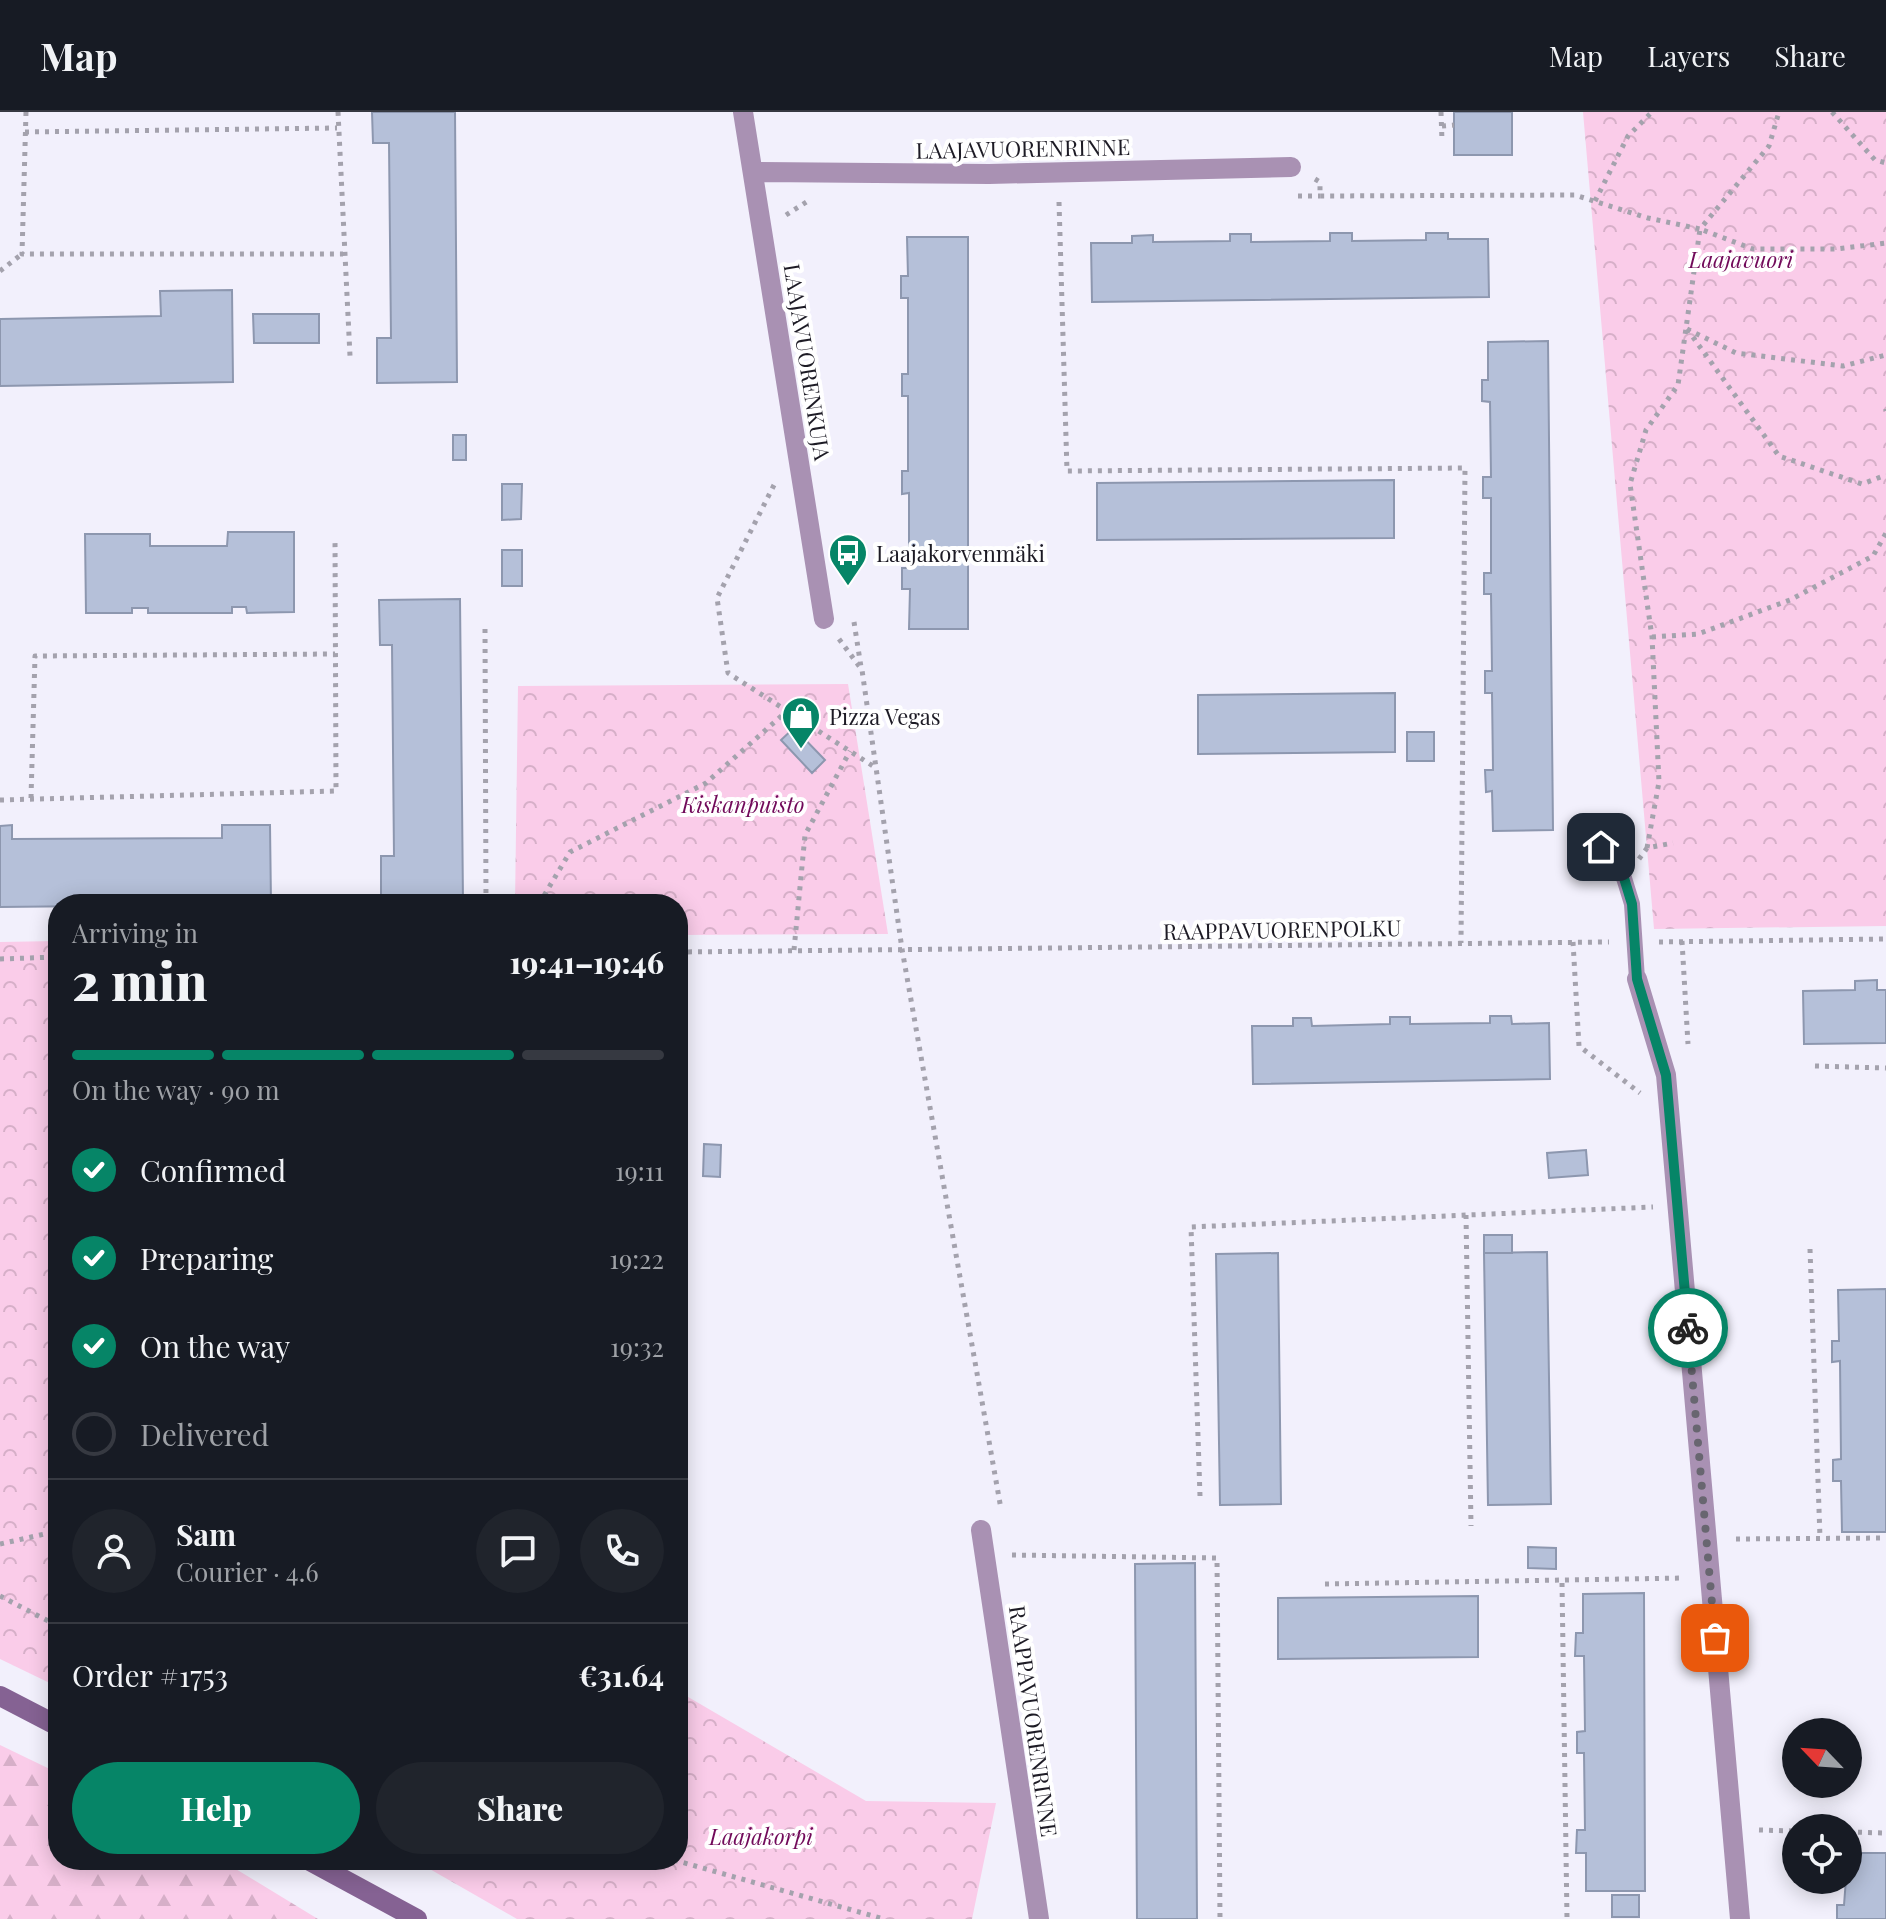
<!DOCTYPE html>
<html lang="en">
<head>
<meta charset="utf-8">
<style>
	body { margin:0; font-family:"Playfair Display",serif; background:#20242c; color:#f1f3f6; height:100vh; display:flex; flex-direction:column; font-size:30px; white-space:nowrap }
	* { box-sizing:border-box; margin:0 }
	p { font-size:26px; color:#9ea1a6 }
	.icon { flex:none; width:44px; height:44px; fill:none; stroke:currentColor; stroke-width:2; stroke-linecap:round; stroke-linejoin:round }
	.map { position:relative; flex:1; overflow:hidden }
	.details { position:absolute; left:48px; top:782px; width:640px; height:976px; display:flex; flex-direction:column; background:#171b24; border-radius:32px; box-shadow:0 4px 20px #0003 }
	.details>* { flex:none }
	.needle { width:52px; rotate:295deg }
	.buttons { position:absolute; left:1782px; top:1606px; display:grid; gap:16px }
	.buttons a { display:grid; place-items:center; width:80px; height:80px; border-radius:50%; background:#171b24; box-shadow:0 4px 20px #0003; font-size:40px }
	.pin { position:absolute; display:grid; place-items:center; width:68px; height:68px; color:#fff; margin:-34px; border-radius:16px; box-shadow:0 4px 12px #0006 }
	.courier { position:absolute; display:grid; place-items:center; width:80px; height:80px; margin:-40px; border:6px solid #068567; border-radius:50%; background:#fff; color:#222; box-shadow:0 2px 10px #0007 }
	.head em { font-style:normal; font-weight:800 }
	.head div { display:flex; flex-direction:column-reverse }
	.head { display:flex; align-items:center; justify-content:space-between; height:136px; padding:0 24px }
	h1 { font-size:52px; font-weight:800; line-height:60px }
	.bar { display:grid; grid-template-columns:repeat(4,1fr); gap:12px 8px; align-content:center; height:96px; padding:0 24px }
	.bar i { height:10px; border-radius:6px; background:#363941 }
	.bar .active { background:#068567 }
	.bar p { grid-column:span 4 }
	.line { display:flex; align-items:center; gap:20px; padding:0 24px; border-top:2px solid #363941 }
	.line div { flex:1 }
	.round { display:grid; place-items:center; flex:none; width:84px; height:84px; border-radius:42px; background:#20242c }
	ol { padding:0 24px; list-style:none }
	li { display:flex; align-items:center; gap:24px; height:88px }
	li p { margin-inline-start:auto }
	li .icon { padding:8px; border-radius:50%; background:#068567; color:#fff; stroke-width:4 }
	li:last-child { color:#9ea1a6 }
	li i { width:44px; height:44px; border:4px solid #363941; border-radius:50% }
	.button { display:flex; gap:16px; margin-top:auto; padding:16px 24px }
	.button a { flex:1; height:92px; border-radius:48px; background:#068567; color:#fff; font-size:32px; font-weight:800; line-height:92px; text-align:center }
	.button a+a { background:#20242c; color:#f1f3f6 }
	header { display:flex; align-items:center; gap:48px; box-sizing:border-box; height:112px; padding:0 40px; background:#171b24; border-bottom:2px solid #363941 }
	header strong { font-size:38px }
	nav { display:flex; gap:44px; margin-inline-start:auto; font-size:28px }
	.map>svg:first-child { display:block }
</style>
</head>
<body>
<header>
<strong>Map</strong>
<nav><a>Map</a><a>Layers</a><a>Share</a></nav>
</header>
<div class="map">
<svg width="1886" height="1807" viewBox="0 0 1886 1807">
	<defs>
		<pattern id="forest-firs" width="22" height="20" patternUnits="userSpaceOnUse" patternTransform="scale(2)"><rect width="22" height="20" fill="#facce9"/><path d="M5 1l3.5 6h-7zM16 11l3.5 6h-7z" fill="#d6afc8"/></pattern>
		<pattern id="park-crowns" width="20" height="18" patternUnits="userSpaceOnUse" patternTransform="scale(2)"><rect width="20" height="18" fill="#facce9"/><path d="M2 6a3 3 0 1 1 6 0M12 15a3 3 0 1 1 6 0" fill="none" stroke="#d6afc8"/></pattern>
	</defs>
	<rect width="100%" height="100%" fill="#f2f0fc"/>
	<!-- forest -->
	<path fill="url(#forest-firs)" d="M 0,1633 L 58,1661 L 58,1748 L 221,1748 L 318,1807 L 0,1807 Z"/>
	<!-- park -->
	<path fill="url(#park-crowns)" d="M 1583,0 L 1886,0 L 1886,814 L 1654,817 Z
		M 848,572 L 888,822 L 678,823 L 678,792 L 515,792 L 518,574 Z
		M 58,829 L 58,1575 L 0,1547 L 0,830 Z
		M 678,1576 L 683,1582 L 866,1689 L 996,1691 L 972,1807 L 517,1807 L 414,1748 L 678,1748 Z"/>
	<!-- building -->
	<path fill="#b5c0d9" stroke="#8d97af" stroke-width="2" d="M 372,0 L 455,0 L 457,270 L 377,271 L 377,226 L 391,226 L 389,31 L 373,31 Z
		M 1454,0 L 1512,0 L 1512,43 L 1454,43 Z
		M 1330,121 L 1352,121 L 1352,129 L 1426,128 L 1426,121 L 1448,121 L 1448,127 L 1488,127 L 1489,185 L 1092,190 L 1091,131 L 1132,131 L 1132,124 L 1153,123 L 1153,130 L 1230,129 L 1230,122 L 1251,122 L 1251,130 L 1330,129 Z
		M 907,125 L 968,125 L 968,517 L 909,517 L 910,477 L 902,477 L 902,456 L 909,456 L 909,381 L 902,382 L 902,359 L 908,359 L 908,284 L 902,284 L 902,262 L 908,262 L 908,186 L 901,186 L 901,164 L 908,164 Z
		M 232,178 L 233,270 L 0,274 L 0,207 L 161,204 L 160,179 Z
		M 253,202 L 319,202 L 319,231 L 254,231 Z
		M 1548,229 L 1553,718 L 1493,719 L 1492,679 L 1486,680 L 1485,658 L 1493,658 L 1492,581 L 1485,581 L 1485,559 L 1492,559 L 1491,482 L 1484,482 L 1484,461 L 1491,461 L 1491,386 L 1483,386 L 1483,365 L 1491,365 L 1490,290 L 1482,289 L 1482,268 L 1488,268 L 1488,230 Z
		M 453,323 L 466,323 L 466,348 L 453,348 Z
		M 1394,368 L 1394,426 L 1097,428 L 1097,371 Z
		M 502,372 L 522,372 L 521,407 L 502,408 Z
		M 228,420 L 294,420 L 294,500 L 247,501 L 246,495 L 232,495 L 232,501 L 148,501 L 148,496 L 132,496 L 132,501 L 86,501 L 85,422 L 150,422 L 150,434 L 227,434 Z
		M 502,438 L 522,438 L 522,474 L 502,474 Z
		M 460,487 L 463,790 L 381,791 L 381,744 L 394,744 L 392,533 L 380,533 L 379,488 Z
		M 1395,581 L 1395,640 L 1198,642 L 1198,583 Z
		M 794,616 L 825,648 L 812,661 L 781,628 Z
		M 1407,620 L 1434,620 L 1434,649 L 1407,649 Z
		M 12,713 L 12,727 L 222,726 L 222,713 L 270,713 L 271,792 L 0,795 L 0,714 Z
		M 1877,868 L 1877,878 L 1886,878 L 1886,931 L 1804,932 L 1803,879 L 1855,878 L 1855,869 Z
		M 1490,904 L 1511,904 L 1512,912 L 1549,911 L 1550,967 L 1253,972 L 1252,914 L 1293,914 L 1293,906 L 1311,906 L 1312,914 L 1390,912 L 1390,905 L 1410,905 L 1410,912 L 1490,911 Z
		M 704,1032 L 721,1033 L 720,1065 L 703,1064 Z
		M 1586,1038 L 1588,1063 L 1549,1066 L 1547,1041 Z
		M 1484,1123 L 1512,1123 L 1512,1141 L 1484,1141 Z
		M 1547,1140 L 1551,1392 L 1488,1393 L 1484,1141 Z
		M 1278,1141 L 1281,1392 L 1220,1393 L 1216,1142 Z
		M 1886,1177 L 1886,1420 L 1842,1420 L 1841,1369 L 1833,1369 L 1833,1348 L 1841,1347 L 1840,1249 L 1832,1250 L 1832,1229 L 1839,1229 L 1838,1178 Z
		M 1528,1435 L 1556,1436 L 1556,1457 L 1528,1456 Z
		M 1195,1451 L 1197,1807 L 1137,1807 L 1135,1452 Z
		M 1644,1481 L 1645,1779 L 1586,1779 L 1586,1741 L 1576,1741 L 1577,1718 L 1585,1718 L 1584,1641 L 1577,1641 L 1577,1620 L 1585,1619 L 1584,1544 L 1575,1544 L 1576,1521 L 1583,1521 L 1583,1482 Z
		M 1478,1484 L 1478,1545 L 1278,1547 L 1278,1486 Z
		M 1848,1741 L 1886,1741 L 1886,1807 L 1837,1807 L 1837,1793 L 1844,1793 Z
		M 1612,1783 L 1639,1783 L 1639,1805 L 1612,1805 Z"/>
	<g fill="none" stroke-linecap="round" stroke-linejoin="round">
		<!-- path -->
		<path stroke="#a4a2ad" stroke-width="5" stroke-dasharray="4 6" stroke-linecap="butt" d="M 26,0 L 22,142 L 343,142
			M 338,0 L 350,244
			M 1441,0 L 1442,29
			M 1832,0 L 1875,48 L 1886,51
			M 1442,14 L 1454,13
			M 25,20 L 337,16
			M 1315,67 L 1320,70 L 1320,84 L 1575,83 L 1648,106 L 1700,117 L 1769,34 L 1779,0
			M 1298,84 L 1320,84
			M 1595,89 L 1628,24 L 1652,0
			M 1059,90 L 1067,359 L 1465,356 L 1461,831
			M 786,103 L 808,89
			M 0,159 L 22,142
			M 1687,217 L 1779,344 L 1862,372 L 1886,363
			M 1687,217 L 1736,241 L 1843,254 L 1886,243
			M 1886,297 L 1886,299
			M 774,373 L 717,486 L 728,561 L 873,654
			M 854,510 L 861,555
			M 485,517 L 486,792
			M 1652,525 L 1698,522 L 1790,488 L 1873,444 L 1886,421
			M 839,527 L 862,558 L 902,837 L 1001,1397
			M 31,686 L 35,544 L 335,542
			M 0,688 L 336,679 L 335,426
			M 1647,736 L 1659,670 L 1652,525 L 1630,372 L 1646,318 L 1678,273 L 1700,117 L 1753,137 L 1836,137 L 1886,131
			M 1639,747 L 1647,736 L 1673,731
			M 539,792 L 570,740 L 706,671 L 787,599
			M 1682,829 L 1688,932
			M 1573,830 L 1579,934 L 1640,981
			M 1659,830 L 1886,827
			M 794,838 L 805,723 L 850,639
			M 678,840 L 1609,830
			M 0,847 L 58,845
			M 1815,954 L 1886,956
			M 1466,1103 L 1471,1414
			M 1810,1137 L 1820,1426
			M 1200,1384 L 1191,1115 L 1653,1095
			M 1736,1427 L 1886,1426
			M 0,1432 L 58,1419
			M 1012,1443 L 1217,1446 L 1220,1807
			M 1562,1471 L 1567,1807
			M 1325,1472 L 1684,1466
			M 0,1484 L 58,1514
			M 1759,1718 L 1796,1719
			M 1848,1720 L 1886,1721
			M 674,1748 L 884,1807"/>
		<!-- service -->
		<path stroke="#a991b3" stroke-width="16" d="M 1601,735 L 1624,766 L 1632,792 L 1637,867"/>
		<!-- minor -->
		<path stroke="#a991b3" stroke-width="20" d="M 743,0 L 824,507
			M 755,60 L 989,62 L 1291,55
			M 1637,867 L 1666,963 L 1740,1807
			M 981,1418 L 1039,1807"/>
		<!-- secondary -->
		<path stroke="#856293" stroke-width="20" d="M 0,1584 L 58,1614
			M 308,1748 L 417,1807"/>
	</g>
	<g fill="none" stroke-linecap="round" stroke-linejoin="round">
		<!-- done -->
		<path stroke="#686670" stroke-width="8" stroke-dasharray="0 14.4" d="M 1688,1216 L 1715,1526"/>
		<!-- route -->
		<path stroke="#068567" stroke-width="10" d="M 1601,735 L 1624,766 L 1632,792 L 1637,867 L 1666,963 L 1688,1216"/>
	</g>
	<!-- icons -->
	<defs>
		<g id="bus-pin" transform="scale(2)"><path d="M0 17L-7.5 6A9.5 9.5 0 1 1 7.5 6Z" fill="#068567" stroke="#fff"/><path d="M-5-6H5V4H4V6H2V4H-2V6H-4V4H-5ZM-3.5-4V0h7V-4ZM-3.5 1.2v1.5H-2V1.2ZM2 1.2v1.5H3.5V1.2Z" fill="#fff"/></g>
		<g id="shop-pin" transform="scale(2)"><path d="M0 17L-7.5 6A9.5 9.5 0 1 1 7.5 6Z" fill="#068567" stroke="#fff"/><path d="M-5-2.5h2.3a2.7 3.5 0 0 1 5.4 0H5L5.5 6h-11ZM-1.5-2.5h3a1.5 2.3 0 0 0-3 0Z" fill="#fff"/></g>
	</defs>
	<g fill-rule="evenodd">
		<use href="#bus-pin" x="848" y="441"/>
		<use href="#shop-pin" x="801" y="604"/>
	</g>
	<g text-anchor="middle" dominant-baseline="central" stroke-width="8" stroke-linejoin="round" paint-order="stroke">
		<!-- street labels -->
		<g font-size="22" fill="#1d1b25" stroke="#fff">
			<text transform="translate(1023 36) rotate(-1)">LAAJAVUORENRINNE</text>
			<text transform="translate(808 250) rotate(81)">LAAJAVUORENKUJA</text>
			<text transform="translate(1282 817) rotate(-1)">RAAPPAVUORENPOLKU</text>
			<text transform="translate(1034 1609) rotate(82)">RAAPPAVUORENRINNE</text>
		</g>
		<!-- park labels -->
		<g font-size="22" font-style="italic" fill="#710a5a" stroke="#fff">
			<text x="1741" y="147">Laajavuori</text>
			<text x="743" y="692">Kiskanpuisto</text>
			<text x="761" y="1724">Laajakorpi</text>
		</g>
		<!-- poi labels -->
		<g font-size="22" fill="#1d1b25" stroke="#fff" text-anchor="start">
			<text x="876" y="441">Laajakorvenmäki</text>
			<text x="829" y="604">Pizza Vegas</text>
		</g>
	</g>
</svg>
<div class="buttons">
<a><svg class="needle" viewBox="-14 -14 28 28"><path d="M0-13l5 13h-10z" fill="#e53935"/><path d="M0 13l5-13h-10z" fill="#9ea1a6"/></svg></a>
<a><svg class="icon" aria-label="locate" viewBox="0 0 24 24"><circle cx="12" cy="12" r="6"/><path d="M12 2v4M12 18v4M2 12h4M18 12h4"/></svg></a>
</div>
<div class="pin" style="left:1715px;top:1526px;background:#ea580c"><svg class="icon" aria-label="bag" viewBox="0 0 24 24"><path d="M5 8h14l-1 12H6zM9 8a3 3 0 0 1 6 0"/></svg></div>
<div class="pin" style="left:1601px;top:735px;background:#1f2937"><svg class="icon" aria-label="home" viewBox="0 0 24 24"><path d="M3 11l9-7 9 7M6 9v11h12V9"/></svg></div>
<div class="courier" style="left:1688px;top:1216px"><svg class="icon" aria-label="bike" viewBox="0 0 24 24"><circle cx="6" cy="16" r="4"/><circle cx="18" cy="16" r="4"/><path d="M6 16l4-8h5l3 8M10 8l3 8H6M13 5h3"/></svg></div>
<section class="details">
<div class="head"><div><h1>2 min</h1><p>Arriving in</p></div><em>19:41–19:46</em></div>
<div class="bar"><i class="active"></i><i class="active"></i><i class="active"></i><i></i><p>On the way · 90 m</p></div>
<ol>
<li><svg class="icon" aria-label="check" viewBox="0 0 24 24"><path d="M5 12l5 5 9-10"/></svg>Confirmed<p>19:11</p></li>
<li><svg class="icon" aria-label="check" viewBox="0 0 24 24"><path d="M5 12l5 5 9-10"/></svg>Preparing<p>19:22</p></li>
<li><svg class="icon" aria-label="check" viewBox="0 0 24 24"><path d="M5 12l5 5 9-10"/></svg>On the way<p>19:32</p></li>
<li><i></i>Delivered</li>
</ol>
<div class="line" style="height:144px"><a class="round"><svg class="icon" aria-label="person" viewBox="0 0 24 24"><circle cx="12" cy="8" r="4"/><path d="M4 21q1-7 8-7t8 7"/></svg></a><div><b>Sam</b><p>Courier · 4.6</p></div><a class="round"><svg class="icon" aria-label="chat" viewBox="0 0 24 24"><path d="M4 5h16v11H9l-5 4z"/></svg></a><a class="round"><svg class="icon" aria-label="phone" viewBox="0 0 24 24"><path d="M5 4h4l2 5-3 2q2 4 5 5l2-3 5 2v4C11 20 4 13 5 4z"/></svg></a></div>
<div class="line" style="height:104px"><div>Order #1753</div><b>€31.64</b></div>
<div class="button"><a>Help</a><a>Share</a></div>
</section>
</div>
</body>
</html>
